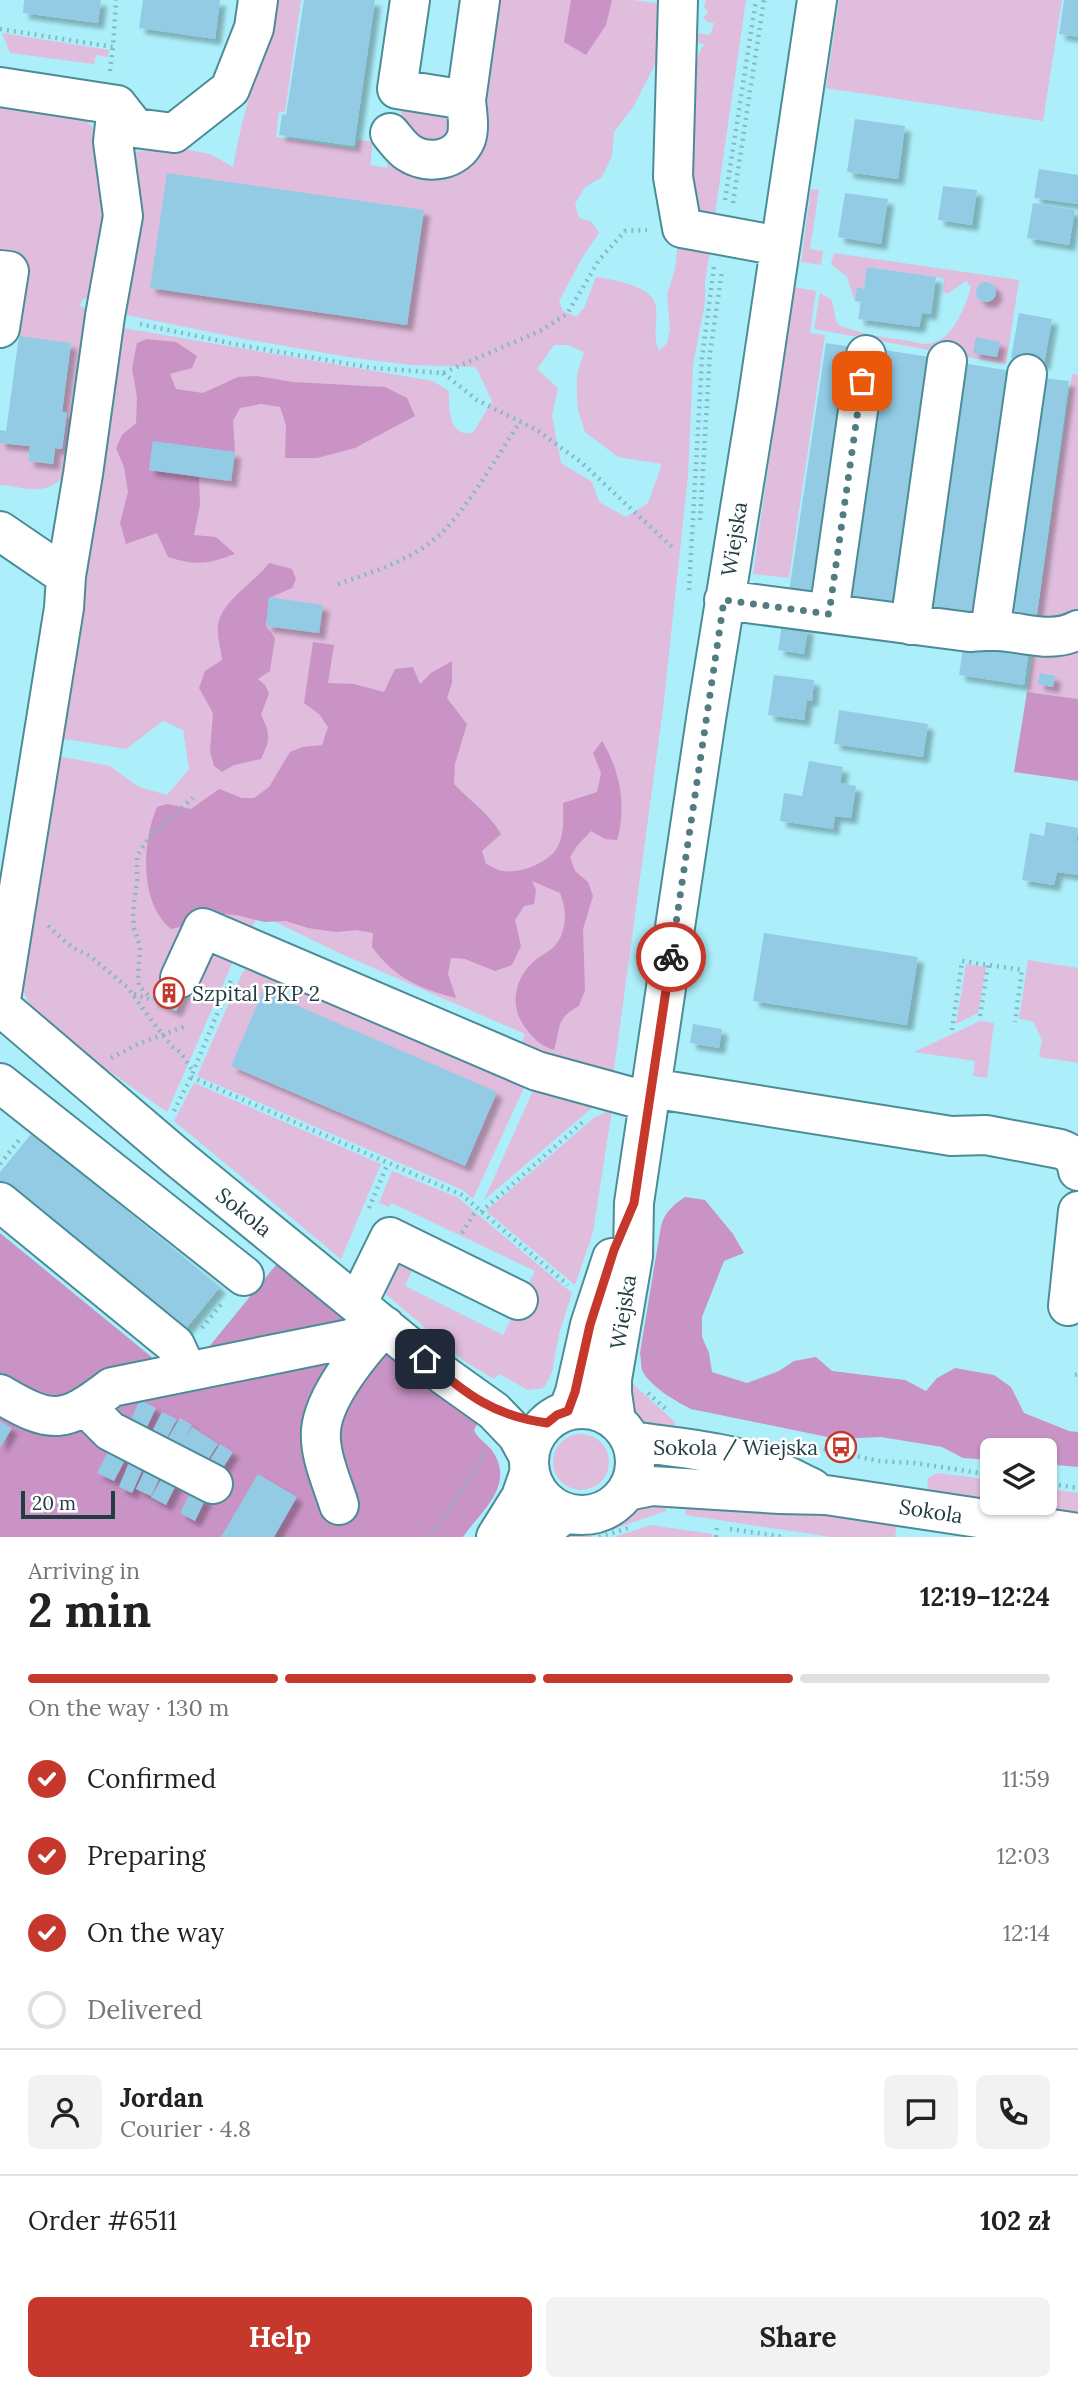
<!DOCTYPE html>
<html lang="en">
<head>
<meta charset="utf-8">
<style>
	body { margin:0; font-family:Lora,serif; background:#f2f2f2; color:#222; height:100vh; display:flex; flex-direction:column; font-size:26px; white-space:nowrap }
	* { box-sizing:border-box; margin:0 }
	p { font-size:23px; color:#767676 }
	.icon { flex:none; width:38px; height:38px; fill:none; stroke:currentColor; stroke-width:2; stroke-linecap:round; stroke-linejoin:round }
	.map { position:relative; height:1537px; overflow:hidden }
	.details { display:flex; flex-direction:column; background:#fff; flex:1 }
	.details>* { flex:none }
	.buttons { position:absolute; left:980px; top:1438px; display:grid; gap:14px }
	.buttons a { display:grid; place-items:center; width:77px; height:77px; border-radius:10px; background:#fff; box-shadow:0 2px 5px #0004; font-size:35px }
	.scale { position:absolute; left:21px; bottom:18px; width:94px; box-sizing:border-box; padding-left:7px; border:4px solid #223e42; border-top:0; font-size:19px; line-height:24px; white-space:nowrap; color:#223e42; -webkit-text-stroke:5px #fff; paint-order:stroke }
	.pin { position:absolute; display:grid; place-items:center; width:60px; height:60px; color:#fff; margin:-30px; border-radius:14px; box-shadow:0 4px 10px #0006 }
	.courier { position:absolute; display:grid; place-items:center; width:70px; height:70px; margin:-35px; border:5px solid #c6382c; border-radius:50%; background:#fff; color:#222; box-shadow:0 2px 9px #0007 }
	.headline em { font-style:normal; font-weight:700 }
	.headline div { display:flex; flex-direction:column-reverse }
	.headline { display:flex; align-items:center; justify-content:space-between; height:119px; padding:0 28px }
	h1 { font-size:46px; font-weight:700; line-height:52px }
	.bar { display:grid; grid-template-columns:repeat(4,1fr); gap:10px 7px; align-content:center; height:84px; padding:0 28px }
	.bar i { height:9px; border-radius:5px; background:#e0e0e0 }
	.bar .active { background:#c6382c }
	.bar p { grid-column:span 4 }
	.line { display:flex; align-items:center; gap:18px; padding:0 28px; border-top:2px solid #e0e0e0 }
	.line div { flex:1 }
	.round { display:grid; place-items:center; flex:none; width:74px; height:74px; border-radius:10px; background:#f2f2f2 }
	ol { padding:0 28px; list-style:none }
	li { display:flex; align-items:center; gap:21px; height:77px }
	li p { margin-inline-start:auto }
	li .icon { padding:7px; border-radius:50%; background:#c6382c; color:#fff; stroke-width:4 }
	li:last-child { color:#767676 }
	li i { width:38px; height:38px; border:4px solid #e0e0e0; border-radius:50% }
	.button { display:flex; gap:14px; margin-top:auto; padding:14px 28px }
	.button a { flex:1; height:80px; border-radius:10px; background:#c6382c; color:#fff; font-size:28px; font-weight:700; line-height:80px; text-align:center }
	.button a+a { background:#f2f2f2; color:#222 }
	.map>svg:first-child { display:block }
</style>
</head>
<body>
<div class="map">
<svg width="1078" height="1537" viewBox="0 0 1078 1537">
	<defs>
		<filter id="shadow"><feDropShadow dx="6" dy="6" stdDeviation="2" flood-color="#0004"/></filter>
	</defs>
	<rect width="100%" height="100%" fill="#aceffa"/>
	<!-- green -->
	<path fill="#e0bcdd" fill-rule="evenodd" d="M 274,0 L 301,0 L 285,112 L 279,112 L 276,137 L 356,149 L 358,140 L 373,142 L 370,165 L 387,168 L 390,152 L 442,167 L 490,0 L 632,0 L 665,4 L 666,22 L 656,63 L 633,107 L 614,132 L 612,156 L 602,177 L 584,188 L 575,204 L 579,218 L 592,222 L 599,233 L 582,258 L 559,301 L 563,311 L 576,317 L 584,308 L 596,277 C 613,280 653,285 656,307 C 658,322 652,336 659,351 L 667,343 L 670,328 L 667,295 L 675,269 L 678,243 L 695,252 L 710,248 L 705,282 L 705,303 L 693,365 L 688,476 L 663,709 L 613,1077 L 516,1055 L 525,1034 L 339,953 L 259,914 L 231,966 L 167,1112 L 88,1056 L 29,1003 L 23,991 L 58,756 L 110,766 L 139,787 L 167,795 L 189,769 L 183,730 L 163,721 L 126,749 L 58,738 L 117,327 L 433,381 L 449,391 C 449,403 448,426 461,432 C 464,434 469,433 473,433 L 492,401 L 476,367 L 411,365 L 354,358 L 239,338 L 122,314 L 127,153 L 174,147 L 210,154 L 233,167 C 243,110 262,56 274,0 ZM 554,345 L 568,345 L 584,352 L 577,374 L 577,397 L 578,410 L 585,432 L 618,457 L 662,464 L 648,503 L 626,517 L 599,502 L 592,482 L 561,463 L 552,416 L 558,388 L 537,369 Z
		M 706,0 L 746,0 L 715,214 L 695,217 L 683,146 L 694,63 L 704,44 L 697,42 L 698,33 L 710,35 L 714,23 L 707,22 L 703,17 L 708,13 L 704,6 Z
		M 839,0 L 1062,0 L 1043,121 L 826,88 Z
		M 2,33 L 109,50 L 108,57 L 96,55 L 94,64 L 10,53 Z
		M 0,99 L 80,112 L 92,127 L 109,210 L 93,298 L 83,299 L 79,306 L 91,309 L 65,474 C 47,498 26,487 0,485 L 0,443 L 30,446 L 28,461 L 53,463 L 55,448 L 62,449 L 66,412 L 62,412 L 71,344 L 13,336 L 0,276 Z
		M 402,110 L 457,119 L 455,140 L 420,147 L 401,118 Z
		M 811,189 L 819,190 L 810,249 L 823,251 L 821,265 L 801,262 Z
		M 834,253 L 1019,280 L 1006,364 L 814,329 L 820,293 L 832,300 L 836,321 L 840,326 C 861,333 882,338 904,340 C 911,341 919,344 926,344 C 952,344 965,307 971,287 L 966,281 L 947,294 L 943,291 L 944,280 L 942,278 L 867,267 L 864,289 L 857,288 L 855,301 L 847,277 L 831,264 Z
		M 794,287 L 816,291 L 810,333 L 825,335 L 789,578 L 753,574 Z
		M 1072,374 L 1078,375 L 1078,622 L 1035,628 Z
		M 1078,639 L 1078,699 L 1027,692 L 1034,644 Z
		M 1028,960 L 1078,968 L 1078,1063 L 1039,1057 L 1042,1040 L 1033,1021 L 1019,1019 Z
		M 966,964 L 986,967 L 978,1013 L 956,1024 Z
		M 248,966 L 281,982 L 284,993 L 294,998 L 303,985 L 527,1081 L 473,1199 L 463,1190 L 197,1076 L 242,973 Z
		M 980,1021 L 994,1023 L 987,1078 L 973,1076 L 975,1061 L 914,1052 Z
		M 194,1083 L 381,1164 L 341,1259 L 174,1121 Z
		M 536,1084 L 599,1102 L 484,1200 Z
		M 612,1110 L 593,1232 L 575,1285 L 486,1211 L 595,1117 Z
		M 392,1171 L 457,1197 L 572,1293 L 559,1334 L 552,1372 L 544,1388 L 528,1390 L 499,1374 L 494,1379 L 464,1361 L 381,1290 L 386,1270 L 399,1263 L 414,1265 L 405,1286 L 503,1335 L 535,1271 L 392,1203 L 389,1207 L 379,1203 Z
		M 622,1374 L 675,1422 L 672,1438 C 628,1421 634,1419 622,1374 Z
		M553 1462a28 28 0 1 1 56 0a28 28 0 1 1-56 0Z
		M 937,1473 L 992,1480 L 992,1502 L 927,1493 L 928,1478 Z
		M 1045,1488 L 1078,1493 L 1078,1515 L 998,1503 L 1045,1503 Z
		M 667,1497 L 666,1511 L 590,1537 L 551,1537 L 577,1527 L 603,1524 L 641,1503 Z
		M 686,1497 L 761,1504 L 897,1525 L 895,1537 L 831,1537 L 685,1515 Z
		M 651,1525 L 712,1534 L 712,1537 L 614,1537 Z"/>
	<!-- forest -->
	<path fill="#c993c5" d="M 571,0 L 612,0 L 606,25 L 586,55 L 564,42 Z
		M 147,339 L 176,342 L 197,356 L 192,368 L 170,374 L 176,389 L 203,393 L 238,377 L 257,376 L 293,382 L 385,387 L 407,398 L 415,416 L 355,448 L 317,458 L 285,458 L 286,425 L 280,407 L 261,404 L 240,408 L 233,421 L 235,452 L 153,442 L 149,470 L 199,477 L 200,505 L 194,535 L 216,537 L 235,554 C 208,564 196,566 168,557 L 157,533 L 126,544 L 120,523 L 128,492 L 124,467 L 116,448 L 122,435 L 136,423 L 137,397 L 132,368 L 137,343 Z
		M 269,563 L 292,569 L 296,579 L 292,588 L 269,598 L 266,626 L 275,638 L 270,671 L 258,679 L 265,685 L 269,693 L 261,715 C 271,734 270,740 261,759 L 234,765 L 222,772 L 214,766 L 210,751 L 213,713 L 199,688 L 205,671 L 222,660 C 221,650 218,641 218,632 C 215,604 255,583 269,563 Z
		M 313,642 L 334,645 L 328,683 L 354,684 L 384,692 L 395,669 L 413,667 L 420,684 L 431,673 L 452,661 L 452,683 L 447,698 L 467,724 L 455,764 L 454,784 C 471,802 489,813 501,834 L 482,851 L 486,864 C 491,866 497,870 502,871 C 520,874 548,863 557,848 C 565,834 563,818 563,803 L 597,792 L 601,773 L 593,753 L 602,741 C 620,770 627,807 617,840 L 605,839 L 591,831 L 577,846 L 570,857 L 575,871 L 588,882 L 593,896 L 583,929 L 585,990 L 579,1006 C 555,1019 561,1027 554,1050 C 540,1046 532,1037 524,1026 C 508,1003 516,974 538,958 C 548,951 556,948 561,936 C 567,921 566,908 560,893 L 532,881 L 536,890 L 534,904 L 524,906 L 515,920 L 521,946 L 512,965 L 495,971 L 465,959 L 451,958 L 448,974 L 456,998 C 420,989 395,978 372,947 L 373,933 L 357,930 L 336,932 L 308,928 L 286,921 L 264,922 L 237,915 L 224,914 L 212,920 L 171,929 C 139,903 142,842 157,807 L 167,804 L 191,809 L 219,789 L 242,798 L 254,798 L 269,787 L 290,752 L 303,747 L 322,745 L 328,727 L 319,714 L 304,703 Z
		M 1027,692 L 1078,699 L 1078,781 L 1014,772 Z
		M 685,1197 L 705,1200 L 733,1234 L 744,1253 L 724,1261 L 702,1317 L 702,1337 L 709,1353 L 712,1372 L 747,1383 L 779,1371 L 794,1361 L 816,1357 L 832,1371 L 905,1380 L 926,1391 L 937,1378 L 955,1368 L 994,1375 L 1011,1387 L 1024,1413 L 1069,1431 L 1078,1432 L 1078,1467 L 1045,1464 L 1045,1451 L 992,1451 L 992,1460 L 963,1458 L 942,1447 L 881,1437 L 837,1439 L 691,1409 C 677,1402 649,1386 642,1370 C 641,1366 641,1358 640,1353 L 661,1226 C 665,1212 672,1206 685,1197 Z
		M 0,1233 L 181,1381 L 280,1260 L 479,1421 L 474,1430 C 478,1440 490,1445 495,1455 C 513,1488 480,1512 463,1537 L 0,1537 Z"/>
	<!-- building -->
	<path fill="#93cbe5" filter="url(#shadow)" d="M 24,0 L 101,0 L 98,23 L 23,13 Z
		M 143,0 L 220,0 L 215,39 L 139,28 Z
		M 304,0 L 375,0 L 354,146 L 279,135 L 282,114 L 286,115 Z
		M 1064,0 L 1078,0 L 1078,37 L 1059,34 Z
		M 855,119 L 905,126 L 898,179 L 847,172 Z
		M 1039,169 L 1078,175 L 1078,204 L 1034,198 Z
		M 167,173 L 424,210 L 407,325 L 150,288 Z
		M 943,186 L 977,190 L 972,225 L 938,220 Z
		M 845,193 L 888,199 L 881,244 L 838,237 Z
		M 1033,203 L 1075,210 L 1069,245 L 1027,238 Z
		M 867,267 L 936,277 L 931,314 L 922,313 L 919,327 L 858,319 L 861,302 L 855,301 L 857,287 L 864,289 Z
		M976 292a10 10 0 1 1 20 0a10 10 0 1 1-20 0Z
		M 1019,313 L 1052,319 L 1044,364 L 1011,358 Z
		M 19,336 L 71,343 L 62,412 L 67,412 L 62,449 L 55,448 L 53,464 L 28,461 L 30,446 L 0,443 L 0,430 L 6,431 Z
		M 976,337 L 1000,342 L 997,357 L 973,353 Z
		M 826,343 L 852,347 L 815,596 L 789,592 Z
		M 884,350 L 930,357 L 890,611 L 845,603 Z
		M 963,363 L 1011,371 L 971,620 L 923,613 Z
		M 1042,378 L 1069,381 L 1035,628 L 1008,624 Z
		M 153,441 L 235,452 L 231,481 L 149,470 Z
		M 269,597 L 323,605 L 319,633 L 266,626 Z
		M 782,624 L 808,628 L 804,654 L 778,650 Z
		M 964,641 L 1029,648 L 1024,685 L 959,675 Z
		M 1040,673 L 1055,676 L 1053,687 L 1038,684 Z
		M 774,675 L 814,680 L 812,701 L 807,700 L 804,720 L 768,715 Z
		M 839,710 L 928,724 L 923,757 L 834,744 Z
		M 809,761 L 843,767 L 840,783 L 856,786 L 851,818 L 835,816 L 833,829 L 780,821 L 784,793 L 802,796 Z
		M 1046,822 L 1078,828 L 1076,841 L 1078,841 L 1078,875 L 1057,872 L 1054,885 L 1022,880 L 1030,833 L 1044,836 Z
		M 764,933 L 918,957 L 907,1025 L 753,1001 Z
		M 163,975 L 187,985 L 176,1011 L 151,1000 Z
		M 263,991 L 497,1092 L 465,1166 L 231,1066 Z
		M 693,1024 L 722,1029 L 719,1048 L 690,1043 Z
		M 32,1133 L 220,1287 L 179,1337 L 0,1191 L 0,1172 Z
		M 140,1400 L 156,1408 L 146,1429 L 130,1421 Z
		M 162,1412 L 177,1419 L 167,1438 L 153,1430 Z
		M 180,1418 L 192,1425 L 186,1436 L 192,1427 L 218,1444 L 206,1463 L 168,1438 Z
		M 0,1421 L 12,1428 L 0,1448 Z
		M 220,1444 L 233,1452 L 221,1471 L 208,1463 Z
		M 109,1450 L 126,1458 L 114,1481 L 97,1473 Z
		M 130,1460 L 144,1466 L 132,1493 L 119,1487 Z
		M 146,1468 L 161,1475 L 151,1496 L 136,1489 Z
		M 258,1474 L 297,1497 L 274,1537 L 221,1537 Z
		M 163,1476 L 177,1483 L 166,1505 L 151,1497 Z
		M 191,1491 L 206,1498 L 195,1521 L 180,1513 Z"/>
	<g fill="none" stroke-linecap="round" stroke-linejoin="round">
		<!-- minor casing -->
		<g stroke="#4b8c97" stroke-width="42">
			<path id="minor" d="M 410,0 L 397,89 L 466,100 L 480,0
				M 678,0 L 673,177 L 682,228 L 780,246
				M 0,87 L 117,105 L 135,128 L 174,133 L 230,89 L 254,28 L 258,0
				M 390,133 C 396,140 401,148 409,153 C 428,165 457,161 466,139 C 470,128 467,112 466,100
				M 0,270 L 9,271 L 0,328
				M 0,531 L 66,576
				M 724,600 L 969,632 C 978,632 987,630 997,631 C 1025,632 1051,644 1078,630
				M 829,613 L 866,355
				M 910,625 L 947,361
				M 990,631 L 1027,374
				M 180,978 L 203,928 L 537,1071 L 650,1102
				M 0,1006 L 64,608 L 66,576 L 83,474 L 105,316 L 123,216 L 113,142 L 117,105
				M 0,1006 L 177,1157 L 445,1376 L 494,1411 L 517,1435 L 529,1457
				M 0,1083 L 244,1276
				M 651,1088 L 951,1136 L 986,1135 L 1060,1149 C 1072,1153 1076,1159 1078,1171
				M 0,1202 L 175,1345 L 187,1371
				M 357,1304 L 390,1237 L 518,1300
				M 1068,1306 L 1078,1211
				M 0,1394 C 52,1425 64,1424 112,1387 L 349,1339 L 385,1326
				M 85,1406 L 110,1431 L 213,1484
				M529 1462a53 53 0 1 1 106 0a53 53 0 1 1-106 0Z
				M 568,1411 L 575,1392 L 590,1325 L 612,1258
				M 616,1421 L 612,1393 L 612,1379 L 633,1256 L 634,1203 L 706,719 L 757,403 L 817,0
				M 631,1441 C 677,1448 728,1451 772,1469 C 785,1474 799,1482 812,1488
				M 627,1491 L 652,1486 L 780,1494 L 826,1495 L 1078,1533
				M 339,1505 C 332,1482 319,1455 321,1430 C 324,1396 361,1351 383,1328
				M 496,1537 L 521,1497 L 530,1471
				M 535,1537 L 565,1513"/>
		</g>
		<!-- path -->
		<path stroke="#83bac3" stroke-width="4.5" stroke-dasharray="2 5" stroke-linecap="butt" d="M 0,29 L 113,47 L 116,0
			M 110,71 L 113,47
			M 725,200 L 756,0
			M 733,203 L 764,0
			M 140,324 L 239,345 L 373,368 L 443,373 L 540,331 L 567,314 L 599,260 L 625,231 L 647,230
			M 443,373 L 477,400 L 537,430 L 582,463 L 672,547
			M 700,520 L 710,353 L 722,271
			M 338,584 C 370,573 403,563 431,542 C 462,519 497,456 520,422
			M 689,590 L 702,358 L 714,267
			M 48,926 L 73,948 L 90,956 L 128,988 L 157,1028 L 173,1047 L 180,1052 L 193,1071
			M 134,994 L 149,999
			M 148,995 L 139,986 L 138,979 L 140,946 L 134,928 L 133,912 L 137,881 L 137,856 L 150,836 L 193,798
			M 980,1016 L 988,965
			M 952,1030 L 962,961 L 1022,970 L 1015,1022
			M 111,1058 L 138,1044 L 186,1026
			M 191,1077 L 462,1195 L 568,1285
			M 174,1111 L 191,1077 L 232,978
			M 0,1164 L 19,1140
			M 369,1208 L 388,1163
			M 481,1212 L 585,1120
			M 462,1233 L 477,1209
			M 202,1328 L 223,1302
			M 1075,1375 L 1078,1374
			M 648,1393 L 667,1410
			M 810,1446 L 878,1461 L 915,1463 L 992,1475
			M 1045,1483 L 1078,1488
			M 730,1529 L 784,1537
			M 431,1537 L 481,1461 L 484,1452
			M 599,1537 L 632,1527
			M 716,1537 L 717,1527"/>
		<!-- minor -->
		<use href="#minor" stroke="#fff" stroke-width="38"/>
	</g>
	<g fill="none" stroke-linecap="round" stroke-linejoin="round">
		<!-- done -->
		<path stroke="#527c82" stroke-width="7" stroke-dasharray="0 12.6" d="M 671,957 L 724,600 L 829,614 L 862,381"/>
		<!-- route -->
		<path stroke="#c6382c" stroke-width="9" d="M 425,1359 C 466,1393 492,1416 547,1423 L 557,1415 L 568,1411 L 575,1392 L 590,1325 L 614,1250 L 634,1203 L 671,957"/>
	</g>
	<!-- icons -->
	<defs>
		<g id="building-ring" transform="scale(1.575)"><circle r="9.5" fill="#fff" stroke="#c6382c" stroke-width="1.5"/><path d="M-4-6H4V6H1V3H-1V6H-4ZM-2.5-4.3h1.7v1.8h-1.7ZM.8-4.3h1.7v1.8H.8ZM-2.5-1h1.7V.8h-1.7ZM.8-1h1.7V.8H.8Z" fill="#c6382c"/></g>
		<g id="bus-ring" transform="scale(1.575)"><circle r="9.5" fill="#fff" stroke="#c6382c" stroke-width="1.5"/><path d="M-5-6H5V4H4V6H2V4H-2V6H-4V4H-5ZM-3.5-4V0h7V-4ZM-3.5 1.2v1.5H-2V1.2ZM2 1.2v1.5H3.5V1.2Z" fill="#c6382c"/></g>
	</defs>
	<g fill-rule="evenodd">
		<use href="#building-ring" x="169" y="993"/>
		<use href="#bus-ring" x="841" y="1447"/>
	</g>
	<g text-anchor="middle" dominant-baseline="central" stroke-width="5" stroke-linejoin="round" paint-order="stroke">
		<!-- street labels -->
		<g font-size="21" fill="#223e42" stroke="#fff">
			<text transform="translate(734 539) rotate(-81)">Wiejska</text>
			<text transform="translate(244 1212) rotate(39)">Sokola</text>
			<text transform="translate(623 1312) rotate(-81)">Wiejska</text>
			<text transform="translate(931 1511) rotate(9)">Sokola</text>
		</g>
		<!-- poi labels -->
		<g font-size="21" fill="#223e42" stroke="#fff" text-anchor="start">
			<text x="192" y="993">Szpital PKP 2</text>
			<text x="818" y="1447" text-anchor="end">Sokola / Wiejska</text>
		</g>
	</g>
</svg>
<div class="buttons">
<a><svg class="icon" aria-label="layers" viewBox="0 0 24 24"><path d="M12 4l9 5-9 5-9-5zM3 14l9 5 9-5"/></svg></a>
</div>
<div class="scale">20 m</div>
<div class="pin" style="left:862px;top:381px;background:#ea580c"><svg class="icon" aria-label="bag" viewBox="0 0 24 24"><path d="M5 8h14l-1 12H6zM9 8a3 3 0 0 1 6 0"/></svg></div>
<div class="pin" style="left:425px;top:1359px;background:#1f2937"><svg class="icon" aria-label="home" viewBox="0 0 24 24"><path d="M3 11l9-7 9 7M6 9v11h12V9"/></svg></div>
<div class="courier" style="left:671px;top:957px"><svg class="icon" aria-label="bike" viewBox="0 0 24 24"><circle cx="6" cy="16" r="4"/><circle cx="18" cy="16" r="4"/><path d="M6 16l4-8h5l3 8M10 8l3 8H6M13 5h3"/></svg></div>
</div>
<section class="details">
<div class="headline"><div><h1>2 min</h1><p>Arriving in</p></div><em>12:19–12:24</em></div>
<div class="bar"><i class="active"></i><i class="active"></i><i class="active"></i><i></i><p>On the way · 130 m</p></div>
<ol>
<li><svg class="icon" aria-label="check" viewBox="0 0 24 24"><path d="M5 12l5 5 9-10"/></svg>Confirmed<p>11:59</p></li>
<li><svg class="icon" aria-label="check" viewBox="0 0 24 24"><path d="M5 12l5 5 9-10"/></svg>Preparing<p>12:03</p></li>
<li><svg class="icon" aria-label="check" viewBox="0 0 24 24"><path d="M5 12l5 5 9-10"/></svg>On the way<p>12:14</p></li>
<li><i></i>Delivered</li>
</ol>
<div class="line" style="height:126px"><a class="round"><svg class="icon" aria-label="person" viewBox="0 0 24 24"><circle cx="12" cy="8" r="4"/><path d="M4 21q1-7 8-7t8 7"/></svg></a><div><b>Jordan</b><p>Courier · 4.8</p></div><a class="round"><svg class="icon" aria-label="chat" viewBox="0 0 24 24"><path d="M4 5h16v11H9l-5 4z"/></svg></a><a class="round"><svg class="icon" aria-label="phone" viewBox="0 0 24 24"><path d="M5 4h4l2 5-3 2q2 4 5 5l2-3 5 2v4C11 20 4 13 5 4z"/></svg></a></div>
<div class="line" style="height:91px"><div>Order #6511</div><b>102 zł</b></div>
<div class="button"><a>Help</a><a>Share</a></div>
</section>
</body>
</html>
